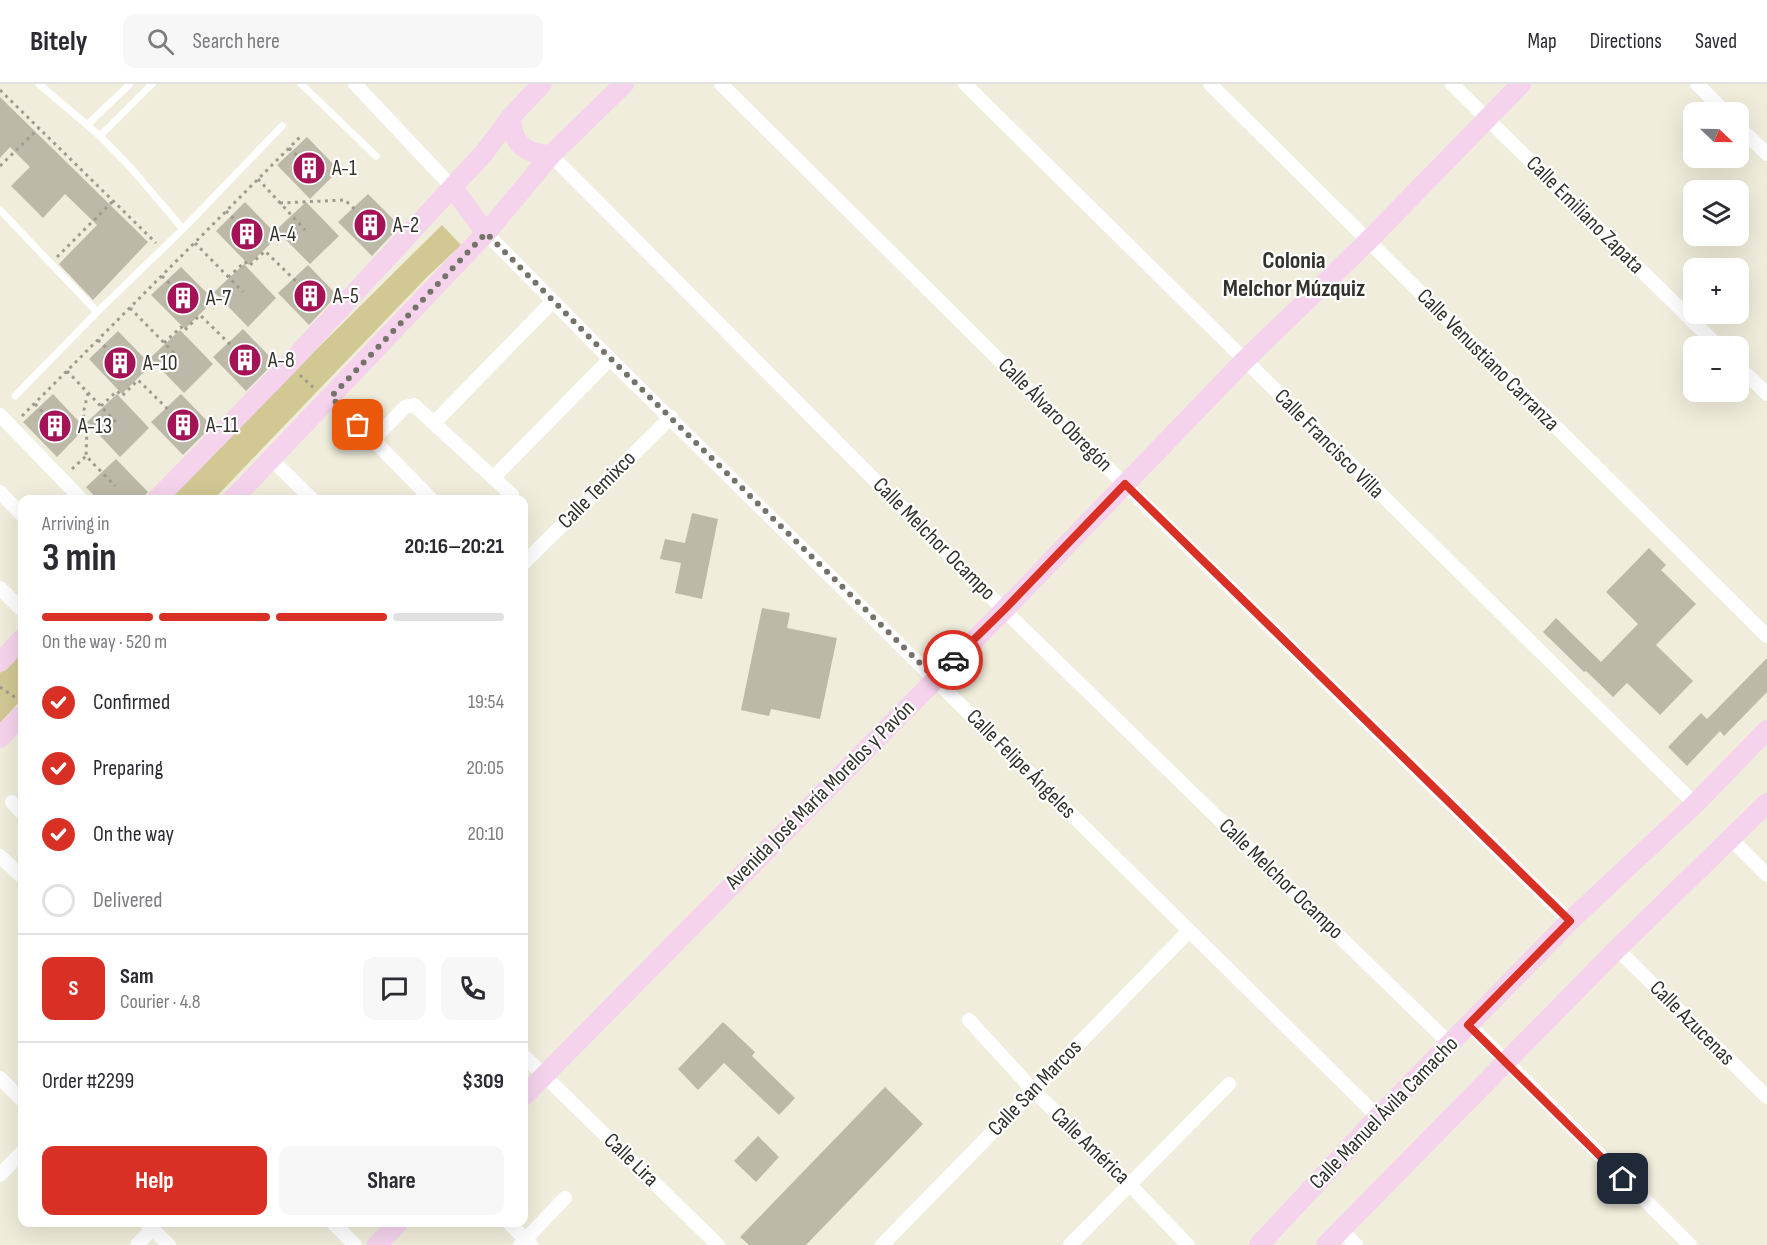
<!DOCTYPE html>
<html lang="en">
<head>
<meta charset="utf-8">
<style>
	body { margin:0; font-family:"Sofia Sans Condensed",sans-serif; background:#f7f7f7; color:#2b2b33; height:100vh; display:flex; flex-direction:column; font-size:22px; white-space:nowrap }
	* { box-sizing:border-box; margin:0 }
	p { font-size:20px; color:#7c7c81 }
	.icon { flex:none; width:33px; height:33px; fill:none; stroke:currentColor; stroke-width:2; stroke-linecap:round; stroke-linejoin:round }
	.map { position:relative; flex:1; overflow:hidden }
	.drawer { position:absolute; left:18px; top:411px; width:510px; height:732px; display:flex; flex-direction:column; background:#fff; border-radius:12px; box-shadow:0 6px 24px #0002 }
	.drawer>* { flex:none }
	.needle { width:39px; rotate:112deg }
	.fabs { position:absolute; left:1683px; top:18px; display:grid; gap:12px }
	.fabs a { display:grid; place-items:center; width:66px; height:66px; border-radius:12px; background:#fff; box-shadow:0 6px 24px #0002; font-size:30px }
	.pin { position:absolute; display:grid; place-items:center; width:51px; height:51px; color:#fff; margin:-26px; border-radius:12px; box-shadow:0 3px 9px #0006 }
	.courier { position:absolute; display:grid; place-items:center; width:60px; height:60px; margin:-30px; border:4px solid #d93025; border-radius:50%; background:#fff; color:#222; box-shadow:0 2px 8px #0007 }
	.summary em { font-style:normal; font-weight:700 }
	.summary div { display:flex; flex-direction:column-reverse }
	.summary { display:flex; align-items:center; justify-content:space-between; height:102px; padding:0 24px }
	h1 { font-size:39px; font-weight:700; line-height:45px }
	.bar { display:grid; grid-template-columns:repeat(4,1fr); gap:9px 6px; align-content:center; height:72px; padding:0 24px }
	.bar i { height:8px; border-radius:4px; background:#e1e1e2 }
	.bar .on { background:#d93025 }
	.bar p { grid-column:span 4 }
	.line { display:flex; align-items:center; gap:15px; padding:0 24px; border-top:2px solid #e1e1e2 }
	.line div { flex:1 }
	.round { display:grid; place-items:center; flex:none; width:63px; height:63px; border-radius:12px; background:#f7f7f7 }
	ol { padding:0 24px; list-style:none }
	li { display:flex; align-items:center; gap:18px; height:66px }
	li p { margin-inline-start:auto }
	li .icon { padding:6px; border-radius:50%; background:#d93025; color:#fff; stroke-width:4 }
	li:last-child { color:#7c7c81 }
	li i { width:33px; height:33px; border:3px solid #e1e1e2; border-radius:50% }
	.button { display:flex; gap:12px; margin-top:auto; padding:12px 24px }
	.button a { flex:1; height:69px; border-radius:12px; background:#d93025; color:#fff; font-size:24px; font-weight:700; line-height:69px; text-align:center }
	.button a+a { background:#f7f7f7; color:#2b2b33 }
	header { display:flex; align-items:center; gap:36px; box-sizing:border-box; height:84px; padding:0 30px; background:#fff; border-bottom:2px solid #e1e1e2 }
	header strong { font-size:28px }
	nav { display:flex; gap:33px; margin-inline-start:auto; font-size:21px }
	.search { width:420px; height:54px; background:#f7f7f7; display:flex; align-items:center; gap:15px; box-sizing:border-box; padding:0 21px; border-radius:12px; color:#7c7c81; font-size:22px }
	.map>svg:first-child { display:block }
</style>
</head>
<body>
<header>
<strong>Bitely</strong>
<div class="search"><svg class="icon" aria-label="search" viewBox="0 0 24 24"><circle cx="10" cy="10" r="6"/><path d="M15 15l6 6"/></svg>Search here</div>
<nav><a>Map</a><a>Directions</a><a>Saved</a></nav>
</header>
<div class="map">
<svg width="1767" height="1161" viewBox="0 0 1767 1161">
	<rect width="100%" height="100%" fill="#f0eddc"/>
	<!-- green -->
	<path fill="#d1c894" d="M 442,141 L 461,161 L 426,194 L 214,415 L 168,416 L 233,348 Z
		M 22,566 L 22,615 L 0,639 L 0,589 Z"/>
	<!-- building -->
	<path fill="#bcb9a8" d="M 0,13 L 148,158 L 93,216 L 59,180 L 97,141 L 65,110 L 43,134 L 11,102 L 30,83 L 10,63 L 0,74 Z
		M 307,53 L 339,86 L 310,115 L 277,81 Z
		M 368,110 L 400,142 L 372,172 L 338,138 Z
		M 245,118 L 278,152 L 249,181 L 216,147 Z
		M 306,118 L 339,152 L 310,180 L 276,146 Z
		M 244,180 L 276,214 L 248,243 L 214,208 Z
		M 308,181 L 337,211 L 309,241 L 278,209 Z
		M 181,183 L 214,216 L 185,245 L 151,211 Z
		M 243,245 L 275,278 L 246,307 L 213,273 Z
		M 180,246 L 213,280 L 184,309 L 150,274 Z
		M 118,247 L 151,281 L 122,310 L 89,275 Z
		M 53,310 L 85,344 L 57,373 L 23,338 Z
		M 117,310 L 149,344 L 120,373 L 87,338 Z
		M 181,310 L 212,342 L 183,371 L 151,338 Z
		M 116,375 L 148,408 L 141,416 L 98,416 L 86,403 Z
		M 692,429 L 718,435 L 702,515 L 675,509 L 681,479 L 660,475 L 665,455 L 685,459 Z
		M 1649,464 L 1666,481 L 1661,486 L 1696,520 L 1656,561 L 1693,597 L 1660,631 L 1627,599 L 1613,613 L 1586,587 L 1584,588 L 1543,548 L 1556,534 L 1601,578 L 1638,540 L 1606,508 Z
		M 762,524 L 790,529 L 787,544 L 837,554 L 820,635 L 771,625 L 769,632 L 741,626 Z
		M 1767,574 L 1767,608 L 1724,652 L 1720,647 L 1687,682 L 1668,663 L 1701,629 L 1707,635 Z
		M 723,938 L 755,968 L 752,972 L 795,1014 L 779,1031 L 724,979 L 698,1006 L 678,985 Z
		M 885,1003 L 923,1040 L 806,1161 L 749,1161 L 740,1153 Z
		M 758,1052 L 779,1073 L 756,1098 L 734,1077 Z"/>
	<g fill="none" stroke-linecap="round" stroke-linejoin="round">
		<!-- path -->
		<path stroke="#9e9c90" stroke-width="3" stroke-dasharray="3 4.5" stroke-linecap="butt" d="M 0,6 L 156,159
			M 289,64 L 306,80
			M 0,82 L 39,44
			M 258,95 L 305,146
			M 280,119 L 345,116 L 367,137
			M 226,127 L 245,146
			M 195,159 L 243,208
			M 57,173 L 113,117
			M 162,192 L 180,210
			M 228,193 L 245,178 L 249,182 L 265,167 L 307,208
			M 130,224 L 179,274
			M 98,256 L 118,275
			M 164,259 L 181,243 L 184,247 L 200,231 L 242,272
			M 67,287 L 116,338
			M 300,291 L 315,305
			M 88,309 L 83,330 L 87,343 L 86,372 L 115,402
			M 35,320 L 52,338
			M 101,322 L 117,307 L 122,312 L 138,296 L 180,337
			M 22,332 L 300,53
			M 72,385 L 86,372
			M 0,603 L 16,614"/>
		<!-- lane -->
		<path stroke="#fff" stroke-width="7" d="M 39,0 L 100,52 L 131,84 L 183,145
			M 301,0 L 376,72
			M 88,40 L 130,0
			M 100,52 L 152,0
			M 0,126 L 97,228
			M 15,312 L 97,228 L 183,145 L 282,42"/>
		<!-- street -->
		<path stroke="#fff" stroke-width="14" d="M 355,0 L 453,104
			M 721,0 L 1124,400 L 1570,837
			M 965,0 L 1695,720
			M 1210,0 L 1767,552
			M 1452,0 L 1718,262
			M 1697,0 L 1725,28
			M 1738,42 L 1767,70
			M 551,71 L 1004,526 L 1450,960
			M 486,149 L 610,275 L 1378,1033
			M 1738,282 L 1767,310
			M 331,313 L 432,416
			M 0,331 L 82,416
			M 434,339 L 553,217
			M 373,356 L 405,323 L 414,321 L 512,411
			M 271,375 L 313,416
			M 493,394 L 610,275
			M 0,408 L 22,431
			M 524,479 L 671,333
			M 0,504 L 22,526
			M 12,718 L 22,729
			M 1731,755 L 1767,791
			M 0,772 L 22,793
			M 1617,865 L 1767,1013
			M 969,936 L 1033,1006 L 1129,1100 L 1188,1161
			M 1469,941 L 1690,1161
			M 524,972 L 718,1161
			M 0,994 L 22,1016
			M 0,1091 L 22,1068
			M 145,1138 L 169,1161
			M 332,1138 L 355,1161
			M 508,1138 L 531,1161
			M 1341,1146 L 1356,1161
			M 137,1161 L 152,1145
			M 520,1161 L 565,1114
			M 882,1161 L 1189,847
			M 1070,1161 L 1229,1000"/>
		<!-- secondary -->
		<path stroke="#f5d3ec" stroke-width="20" d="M 511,33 C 512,60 525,70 551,71
			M 453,104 L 486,149
			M 156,416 L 289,280 L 484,69 L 511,33 L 542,0
			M 232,416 L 486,149 L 551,71 L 624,0
			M 0,578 L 22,555
			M 0,654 L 22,631
			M 524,1012 L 1004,526 L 1244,277 L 1368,157 L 1521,0
			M 377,1161 L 399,1138
			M 1259,1161 L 1378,1033 L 1570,837 L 1695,720 L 1767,646
			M 1326,1161 L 1617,865 L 1767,719"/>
	</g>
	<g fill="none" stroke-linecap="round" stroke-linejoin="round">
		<!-- done -->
		<path stroke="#757369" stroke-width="6" stroke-dasharray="0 10.8" d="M 358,341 L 331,313 L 486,149 L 610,274 L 935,594 L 953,576"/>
		<!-- route -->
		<path stroke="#d93025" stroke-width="8" d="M 953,576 L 1004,526 L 1125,400 L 1570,837 L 1468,941 L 1623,1095"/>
	</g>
	<!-- icons -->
	<defs>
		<g id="building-disc" transform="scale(1.725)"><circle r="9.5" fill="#a41355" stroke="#fff"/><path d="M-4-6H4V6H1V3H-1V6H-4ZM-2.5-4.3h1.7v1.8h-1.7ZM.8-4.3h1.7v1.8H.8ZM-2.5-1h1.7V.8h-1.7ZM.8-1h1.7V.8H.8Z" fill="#fff"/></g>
	</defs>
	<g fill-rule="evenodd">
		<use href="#building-disc" x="309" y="84"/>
		<use href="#building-disc" x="370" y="141"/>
		<use href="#building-disc" x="247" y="150"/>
		<use href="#building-disc" x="310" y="212"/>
		<use href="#building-disc" x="183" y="214"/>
		<use href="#building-disc" x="245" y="276"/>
		<use href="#building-disc" x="120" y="279"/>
		<use href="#building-disc" x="183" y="341"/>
		<use href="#building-disc" x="55" y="342"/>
	</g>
	<g text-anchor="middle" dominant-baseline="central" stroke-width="4.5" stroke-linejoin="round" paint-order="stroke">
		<!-- poi labels -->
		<g font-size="22" fill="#33322b" stroke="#fff" text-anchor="start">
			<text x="332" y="84">A-1</text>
			<text x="393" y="141">A-2</text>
			<text x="270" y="150">A-4</text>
			<text x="333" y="212">A-5</text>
			<text x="206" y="214">A-7</text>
			<text x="268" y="276">A-8</text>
			<text x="143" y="279">A-10</text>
			<text x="206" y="341">A-11</text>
			<text x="78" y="342">A-13</text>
		</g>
		<!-- street labels -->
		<g font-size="22" fill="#33322b" stroke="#fff">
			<text transform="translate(1585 131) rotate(45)">Calle Emiliano Zapata</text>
			<text transform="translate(1488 276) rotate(45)">Calle Venustiano Carranza</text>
			<text transform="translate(1055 331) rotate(45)">Calle Álvaro Obregón</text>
			<text transform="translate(1329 360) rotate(45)">Calle Francisco Villa</text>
			<text transform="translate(597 406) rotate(-45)">Calle Temixco</text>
			<text transform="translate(934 455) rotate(45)">Calle Melchor Ocampo</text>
			<text transform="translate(1021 680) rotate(45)">Calle Felipe Ángeles</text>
			<text transform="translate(820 711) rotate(-45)">Avenida José María Morelos y Pavón</text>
			<text transform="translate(1281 795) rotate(44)">Calle Melchor Ocampo</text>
			<text transform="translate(1692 939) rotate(45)">Calle Azucenas</text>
			<text transform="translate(1035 1004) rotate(-46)">Calle San Marcos</text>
			<text transform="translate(1384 1029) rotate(-46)">Calle Manuel Ávila Camacho</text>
			<text transform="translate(1090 1062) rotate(44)">Calle América</text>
			<text transform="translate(631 1076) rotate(44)">Calle Lira</text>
		</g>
		<!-- neighbourhood labels -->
		<g font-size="24" font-weight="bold" fill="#33322b" stroke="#fff">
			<text x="1294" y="176">Colonia<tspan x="1294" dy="28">Melchor Múzquiz</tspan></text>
		</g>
	</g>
</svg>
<div class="fabs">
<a><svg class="needle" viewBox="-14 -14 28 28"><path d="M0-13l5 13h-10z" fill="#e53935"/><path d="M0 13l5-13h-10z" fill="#7c7c81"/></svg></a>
<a><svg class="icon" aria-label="layers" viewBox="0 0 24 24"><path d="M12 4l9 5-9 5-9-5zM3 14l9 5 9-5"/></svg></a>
<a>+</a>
<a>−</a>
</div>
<div class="pin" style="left:358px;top:341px;background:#ea580c"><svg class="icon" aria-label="bag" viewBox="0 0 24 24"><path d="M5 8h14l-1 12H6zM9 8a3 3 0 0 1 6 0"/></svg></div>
<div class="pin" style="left:1623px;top:1095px;background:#1f2937"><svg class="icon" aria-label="home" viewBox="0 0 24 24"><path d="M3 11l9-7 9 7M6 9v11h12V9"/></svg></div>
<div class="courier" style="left:953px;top:576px"><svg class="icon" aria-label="car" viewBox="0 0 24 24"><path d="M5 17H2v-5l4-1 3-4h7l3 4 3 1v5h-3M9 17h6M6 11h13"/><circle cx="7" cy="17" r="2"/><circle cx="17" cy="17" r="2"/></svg></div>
<section class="drawer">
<div class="summary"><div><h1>3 min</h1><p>Arriving in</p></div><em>20:16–20:21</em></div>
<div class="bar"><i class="on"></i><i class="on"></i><i class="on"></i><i></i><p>On the way · 520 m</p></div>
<ol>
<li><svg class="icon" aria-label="check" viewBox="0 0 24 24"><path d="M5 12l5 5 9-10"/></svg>Confirmed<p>19:54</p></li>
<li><svg class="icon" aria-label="check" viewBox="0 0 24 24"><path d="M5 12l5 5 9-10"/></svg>Preparing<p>20:05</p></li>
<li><svg class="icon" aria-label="check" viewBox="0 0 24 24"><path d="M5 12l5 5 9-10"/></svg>On the way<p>20:10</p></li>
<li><i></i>Delivered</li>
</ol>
<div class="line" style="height:108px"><b class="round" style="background:#d93025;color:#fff">S</b><div><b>Sam</b><p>Courier · 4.8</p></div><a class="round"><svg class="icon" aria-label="chat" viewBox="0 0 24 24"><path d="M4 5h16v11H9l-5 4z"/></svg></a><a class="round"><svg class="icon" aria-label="phone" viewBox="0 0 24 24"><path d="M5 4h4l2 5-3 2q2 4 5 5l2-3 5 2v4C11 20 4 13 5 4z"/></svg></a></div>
<div class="line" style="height:78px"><div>Order #2299</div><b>$309</b></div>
<div class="button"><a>Help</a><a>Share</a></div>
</section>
</div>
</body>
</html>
